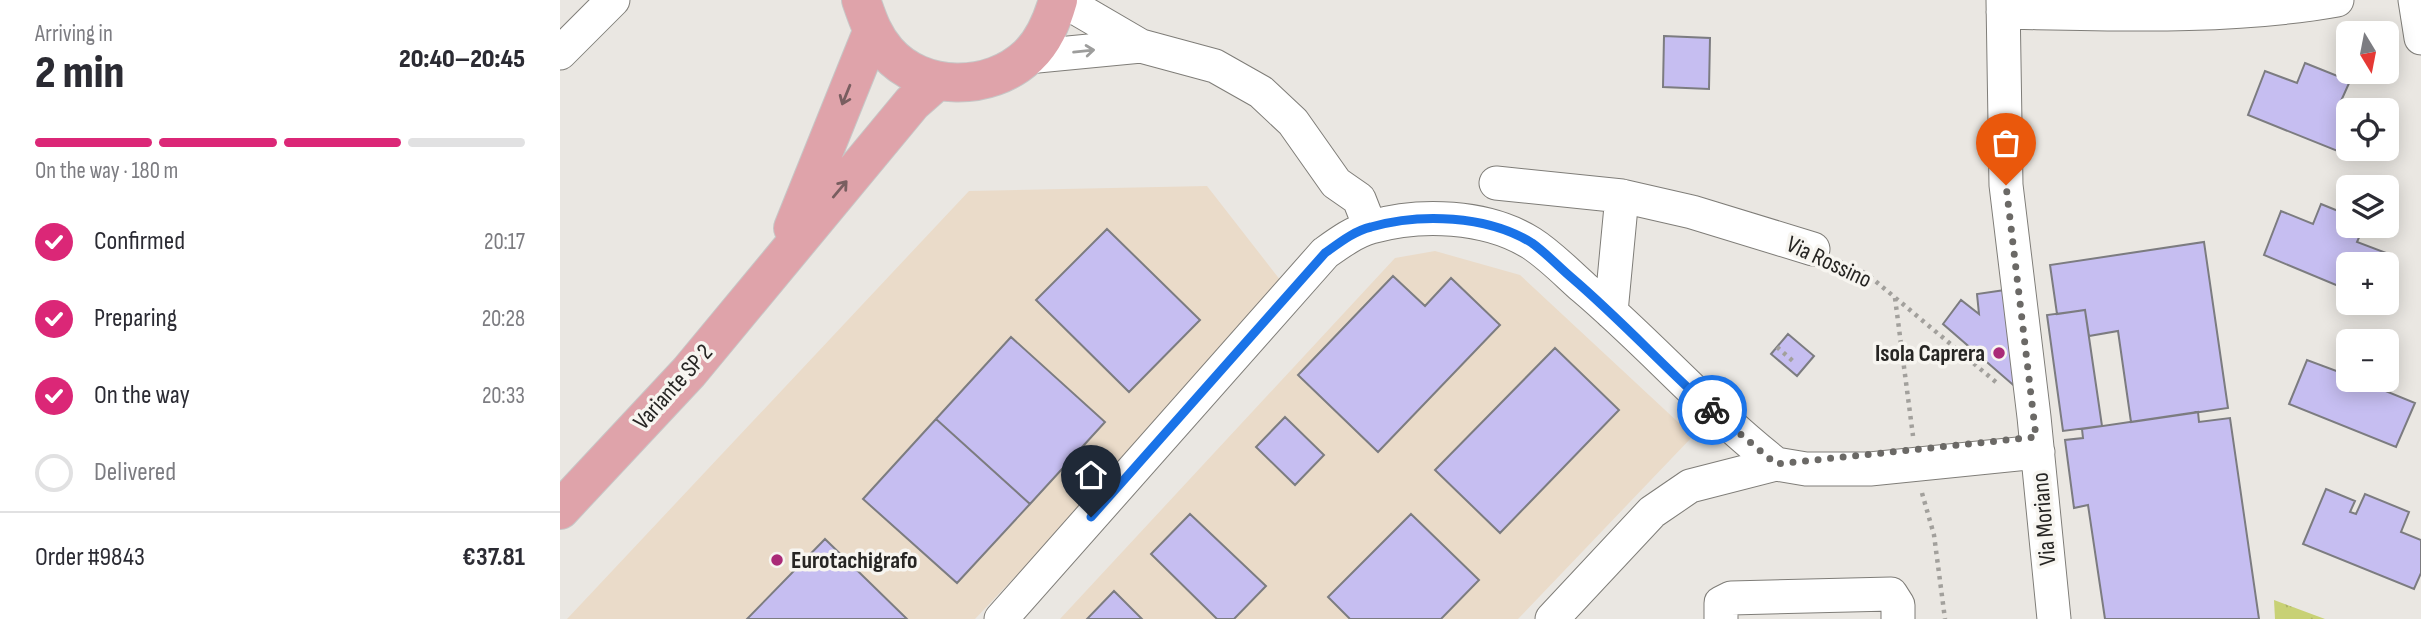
<!DOCTYPE html>
<html lang="en">
<head>
<meta charset="utf-8">
<style>
	body { margin:0; font-family:"Sofia Sans Condensed",sans-serif; background:#f7f7f7; color:#2b2b33; height:100vh; display:flex; flex-direction:column; font-size:26px; white-space:nowrap }
	* { box-sizing:border-box; margin:0 }
	p { font-size:23px; color:#7c7c81 }
	.icon { flex:none; width:38px; height:38px; fill:none; stroke:currentColor; stroke-width:2; stroke-linecap:round; stroke-linejoin:round }
	.map { position:relative; flex:1; overflow:hidden }
	.details { display:flex; flex-direction:column; background:#fff; width:560px }
	.details>* { flex:none }
	.needle { width:46px; rotate:170deg }
	.fabs { position:absolute; left:1776px; top:21px; display:grid; gap:14px }
	.fabs a { display:grid; place-items:center; width:63px; height:63px; border-radius:10px; background:#fff; box-shadow:0 4px 18px #0003; font-size:35px }
	.pin { position:absolute; display:grid; place-items:center; width:60px; height:60px; color:#fff; margin:-72px -30px; border-radius:50% 50% 50% 0; rotate:-45deg; box-shadow:0 0 7px #0007 }
	.pin .icon { rotate:45deg }
	.courier { position:absolute; display:grid; place-items:center; width:70px; height:70px; margin:-35px; border:5px solid #1a73e8; border-radius:50%; background:#fff; color:#222; box-shadow:0 2px 9px #0007 }
	.head em { font-style:normal; font-weight:800 }
	.head div { display:flex; flex-direction:column-reverse }
	.head { display:flex; align-items:center; justify-content:space-between; height:119px; padding:0 35px }
	h1 { font-size:46px; font-weight:800; line-height:52px }
	.bar { display:grid; grid-template-columns:repeat(4,1fr); gap:10px 7px; align-content:center; height:84px; padding:0 35px }
	.bar i { height:9px; border-radius:5px; background:#e1e1e2 }
	.bar .on { background:#db2777 }
	.bar p { grid-column:span 4 }
	.line { display:flex; align-items:center; gap:18px; padding:0 35px; border-top:2px solid #e1e1e2 }
	.line div { flex:1 }
	ol { padding:0 35px; list-style:none }
	li { display:flex; align-items:center; gap:21px; height:77px }
	li p { margin-inline-start:auto }
	li .icon { padding:7px; border-radius:50%; background:#db2777; color:#fff; stroke-width:4 }
	li:last-child { color:#7c7c81 }
	li i { width:38px; height:38px; border:4px solid #e1e1e2; border-radius:50% }
	main { display:flex; flex:1; min-height:0 }
	.map>svg:first-child { display:block }
</style>
</head>
<body>
<main>
<section class="details">
<div class="head"><div><h1>2 min</h1><p>Arriving in</p></div><em>20:40–20:45</em></div>
<div class="bar"><i class="on"></i><i class="on"></i><i class="on"></i><i></i><p>On the way · 180 m</p></div>
<ol>
<li><svg class="icon" aria-label="check" viewBox="0 0 24 24"><path d="M5 12l5 5 9-10"/></svg>Confirmed<p>20:17</p></li>
<li><svg class="icon" aria-label="check" viewBox="0 0 24 24"><path d="M5 12l5 5 9-10"/></svg>Preparing<p>20:28</p></li>
<li><svg class="icon" aria-label="check" viewBox="0 0 24 24"><path d="M5 12l5 5 9-10"/></svg>On the way<p>20:33</p></li>
<li><i></i>Delivered</li>
</ol>
<div class="line" style="height:91px"><div>Order #9843</div><b>€37.81</b></div>
</section>
<div class="map">
<svg width="1861" height="619" viewBox="0 0 1861 619">
	<defs>
		<pattern id="park-tufts" width="24" height="20" patternUnits="userSpaceOnUse" patternTransform="scale(1.75)"><rect width="24" height="20" fill="#c8d175"/><path d="M3 7l-1-3M5 7V3M7 7l1-3M15 17l-1-3M17 17v-4M19 17l1-3" fill="none" stroke="#acb365"/></pattern>
	</defs>
	<rect width="100%" height="100%" fill="#eae7e2"/>
	<!-- industrial -->
	<path fill="#eadbc9" d="M 647,186 L 728,290 L 415,619 L 7,619 L 409,191 Z
		M 875,251 L 960,275 L 1133,436 L 958,619 L 500,619 L 835,258 Z"/>
	<!-- park -->
	<path fill="url(#park-tufts)" d="M 1714,600 L 1765,619 L 1715,619 Z"/>
	<!-- building -->
	<path fill="#c6bef1" stroke="#7c7c80" stroke-width="2" d="M 1104,36 L 1150,38 L 1149,89 L 1103,87 Z
		M 1745,63 L 1790,81 L 1781,101 L 1804,110 L 1788,110 L 1788,149 L 1799,149 L 1795,158 L 1688,115 L 1705,71 L 1737,83 Z
		M 1761,204 L 1788,215 L 1788,226 L 1804,226 L 1797,242 L 1829,254 L 1825,264 L 1788,264 L 1788,290 L 1704,255 L 1721,211 L 1753,224 Z
		M 547,229 L 640,320 L 569,392 L 476,300 Z
		M 1644,242 L 1668,408 L 1571,422 L 1558,331 L 1529,336 L 1525,310 L 1497,314 L 1490,265 Z
		M 833,276 L 865,306 L 891,278 L 940,325 L 818,452 L 738,375 Z
		M 1452,289 L 1459,390 L 1383,324 L 1401,300 L 1419,314 L 1417,294 Z
		M 1525,310 L 1542,426 L 1503,431 L 1487,315 Z
		M 1228,334 L 1254,356 L 1237,376 L 1211,354 Z
		M 451,337 L 545,422 L 470,504 L 376,419 Z
		M 995,348 L 1059,410 L 940,533 L 875,470 Z
		M 1787,352 L 1788,380 L 1827,380 L 1827,368 L 1831,370 L 1823,390 L 1855,403 L 1836,447 L 1729,404 L 1747,360 L 1779,372 Z
		M 1638,412 L 1639,422 L 1670,418 L 1699,619 L 1545,619 L 1528,505 L 1514,508 L 1505,440 L 1523,438 L 1522,429 Z
		M 725,417 L 764,455 L 735,485 L 696,447 Z
		M 376,419 L 470,504 L 397,583 L 303,499 Z
		M 1766,489 L 1795,501 L 1790,512 L 1796,514 L 1805,494 L 1849,512 L 1841,532 L 1861,540 L 1861,573 L 1854,589 L 1743,544 Z
		M 630,514 L 706,586 L 674,619 L 657,619 L 591,554 Z
		M 851,514 L 919,580 L 881,619 L 790,619 L 768,597 Z
		M 265,539 L 347,619 L 187,619 Z
		M 554,591 L 582,619 L 527,619 Z"/>
	<g fill="none" stroke-linecap="round" stroke-linejoin="round">
		<!-- minor casing -->
		<g stroke="#7f7d78" stroke-width="35">
			<path id="minor" d="M 502,0 L 581,46 L 655,66 L 701,92 L 733,122 L 776,183 L 799,199 L 810,227
				M 1443,0 L 1446,185 L 1474,417 L 1494,619
				M 1855,0 L 1861,38
				M 1443,12 C 1551,14 1671,19 1777,0
				M 0,53 L 53,0
				M 467,57 L 581,46
				M 936,183 L 1062,196 L 1132,212 L 1253,249
				M 1051,312 L 1062,196
				M 441,619 L 765,253 C 779,243 794,232 811,227 C 860,213 926,215 971,243 C 990,255 1007,273 1024,288 C 1090,344 1147,410 1216,464
				M 992,619 L 1092,512 L 1130,486 L 1216,464 L 1246,469 L 1310,469 L 1478,452
				M 1161,619 L 1161,603 L 1171,598 L 1331,594 L 1338,605 L 1338,619"/>
		</g>
		<!-- major casing -->
		<g stroke="#c7c6c6" stroke-width="40">
			<path id="major" d="M 301,0 C 308,20 313,36 327,52 C 362,92 430,92 468,56 C 484,41 492,21 498,0
				M 233,228 L 312,32
				M 0,510 L 129,372 L 352,103 L 377,81"/>
		</g>
		<!-- path -->
		<path stroke="#a2a09c" stroke-width="4.5" stroke-dasharray="3.5 5" stroke-linecap="butt" d="M 1279,261 L 1307,274 L 1437,383
			M 1335,298 L 1353,436
			M 1217,347 L 1234,362
			M 1362,493 L 1374,535 L 1385,619"/>
		<!-- minor -->
		<use href="#minor" stroke="#fff" stroke-width="33"/>
		<!-- major -->
		<use href="#major" stroke="#dfa3aa" stroke-width="38"/>
	</g>
	<!-- one-way arrows -->
	<defs><path id="oneway-shaft" d="M-6 0H5M1.5-3L5.5 0L1.5 3" fill="none" stroke-width="1.6" stroke-linecap="round" stroke-linejoin="round" transform="scale(1.75)"/></defs>
	<use stroke="#9d9d9c" href="#oneway-shaft" transform="translate(524 51) rotate(-6)"/>
	<g stroke="#795e60">
		<use href="#oneway-shaft" transform="translate(286 95) rotate(112)"/>
		<use href="#oneway-shaft" transform="translate(280 189) rotate(-50)"/>
	</g>
	<g fill="none" stroke-linecap="round" stroke-linejoin="round">
		<!-- done -->
		<path stroke="#6b6966" stroke-width="7" stroke-dasharray="0 12.6" d="M 1152,410 L 1216,464 L 1476,437 L 1446,185"/>
		<!-- route -->
		<path stroke="#1a73e8" stroke-width="9" d="M 531,517 L 765,253 C 779,243 794,231 811,227 C 860,213 927,215 972,243 C 986,253 999,267 1012,278 C 1061,320 1104,367 1152,410"/>
	</g>
	<!-- markers -->
	<g fill="#aa2a77" stroke="#f7f5f0" stroke-width="2.5">
		<circle cx="1439" cy="353" r="7"/>
		<circle cx="217" cy="560" r="7"/>
	</g>
	<g text-anchor="middle" dominant-baseline="central" stroke-width="7" stroke-linejoin="round" paint-order="stroke">
		<!-- street labels -->
		<g font-size="24" fill="#262523" stroke="#f7f5f0">
			<text transform="translate(1269 262) rotate(25)">Via Rossino</text>
			<text transform="translate(113 387) rotate(-48)">Variante SP 2</text>
			<text transform="translate(1484 519) rotate(-95)">Via Moriano</text>
		</g>
		<!-- poi labels -->
		<g font-size="24" font-weight="bold" fill="#262523" stroke="#f7f5f0" text-anchor="end">
			<text x="1425" y="353">Isola Caprera</text>
			<text x="231" y="560" text-anchor="start">Eurotachigrafo</text>
		</g>
	</g>
</svg>
<div class="fabs">
<a><svg class="needle" viewBox="-14 -14 28 28"><path d="M0-13l5 13h-10z" fill="#e53935"/><path d="M0 13l5-13h-10z" fill="#7c7c81"/></svg></a>
<a><svg class="icon" aria-label="locate" viewBox="0 0 24 24"><circle cx="12" cy="12" r="6"/><path d="M12 2v4M12 18v4M2 12h4M18 12h4"/></svg></a>
<a><svg class="icon" aria-label="layers" viewBox="0 0 24 24"><path d="M12 4l9 5-9 5-9-5zM3 14l9 5 9-5"/></svg></a>
<a>+</a>
<a>−</a>
</div>
<div class="pin" style="left:1446px;top:185px;background:#ea580c"><svg class="icon" aria-label="bag" viewBox="0 0 24 24"><path d="M5 8h14l-1 12H6zM9 8a3 3 0 0 1 6 0"/></svg></div>
<div class="pin" style="left:531px;top:517px;background:#1f2937"><svg class="icon" aria-label="home" viewBox="0 0 24 24"><path d="M3 11l9-7 9 7M6 9v11h12V9"/></svg></div>
<div class="courier" style="left:1152px;top:410px"><svg class="icon" aria-label="bike" viewBox="0 0 24 24"><circle cx="6" cy="16" r="4"/><circle cx="18" cy="16" r="4"/><path d="M6 16l4-8h5l3 8M10 8l3 8H6M13 5h3"/></svg></div>
</div>
</main>
</body>
</html>
